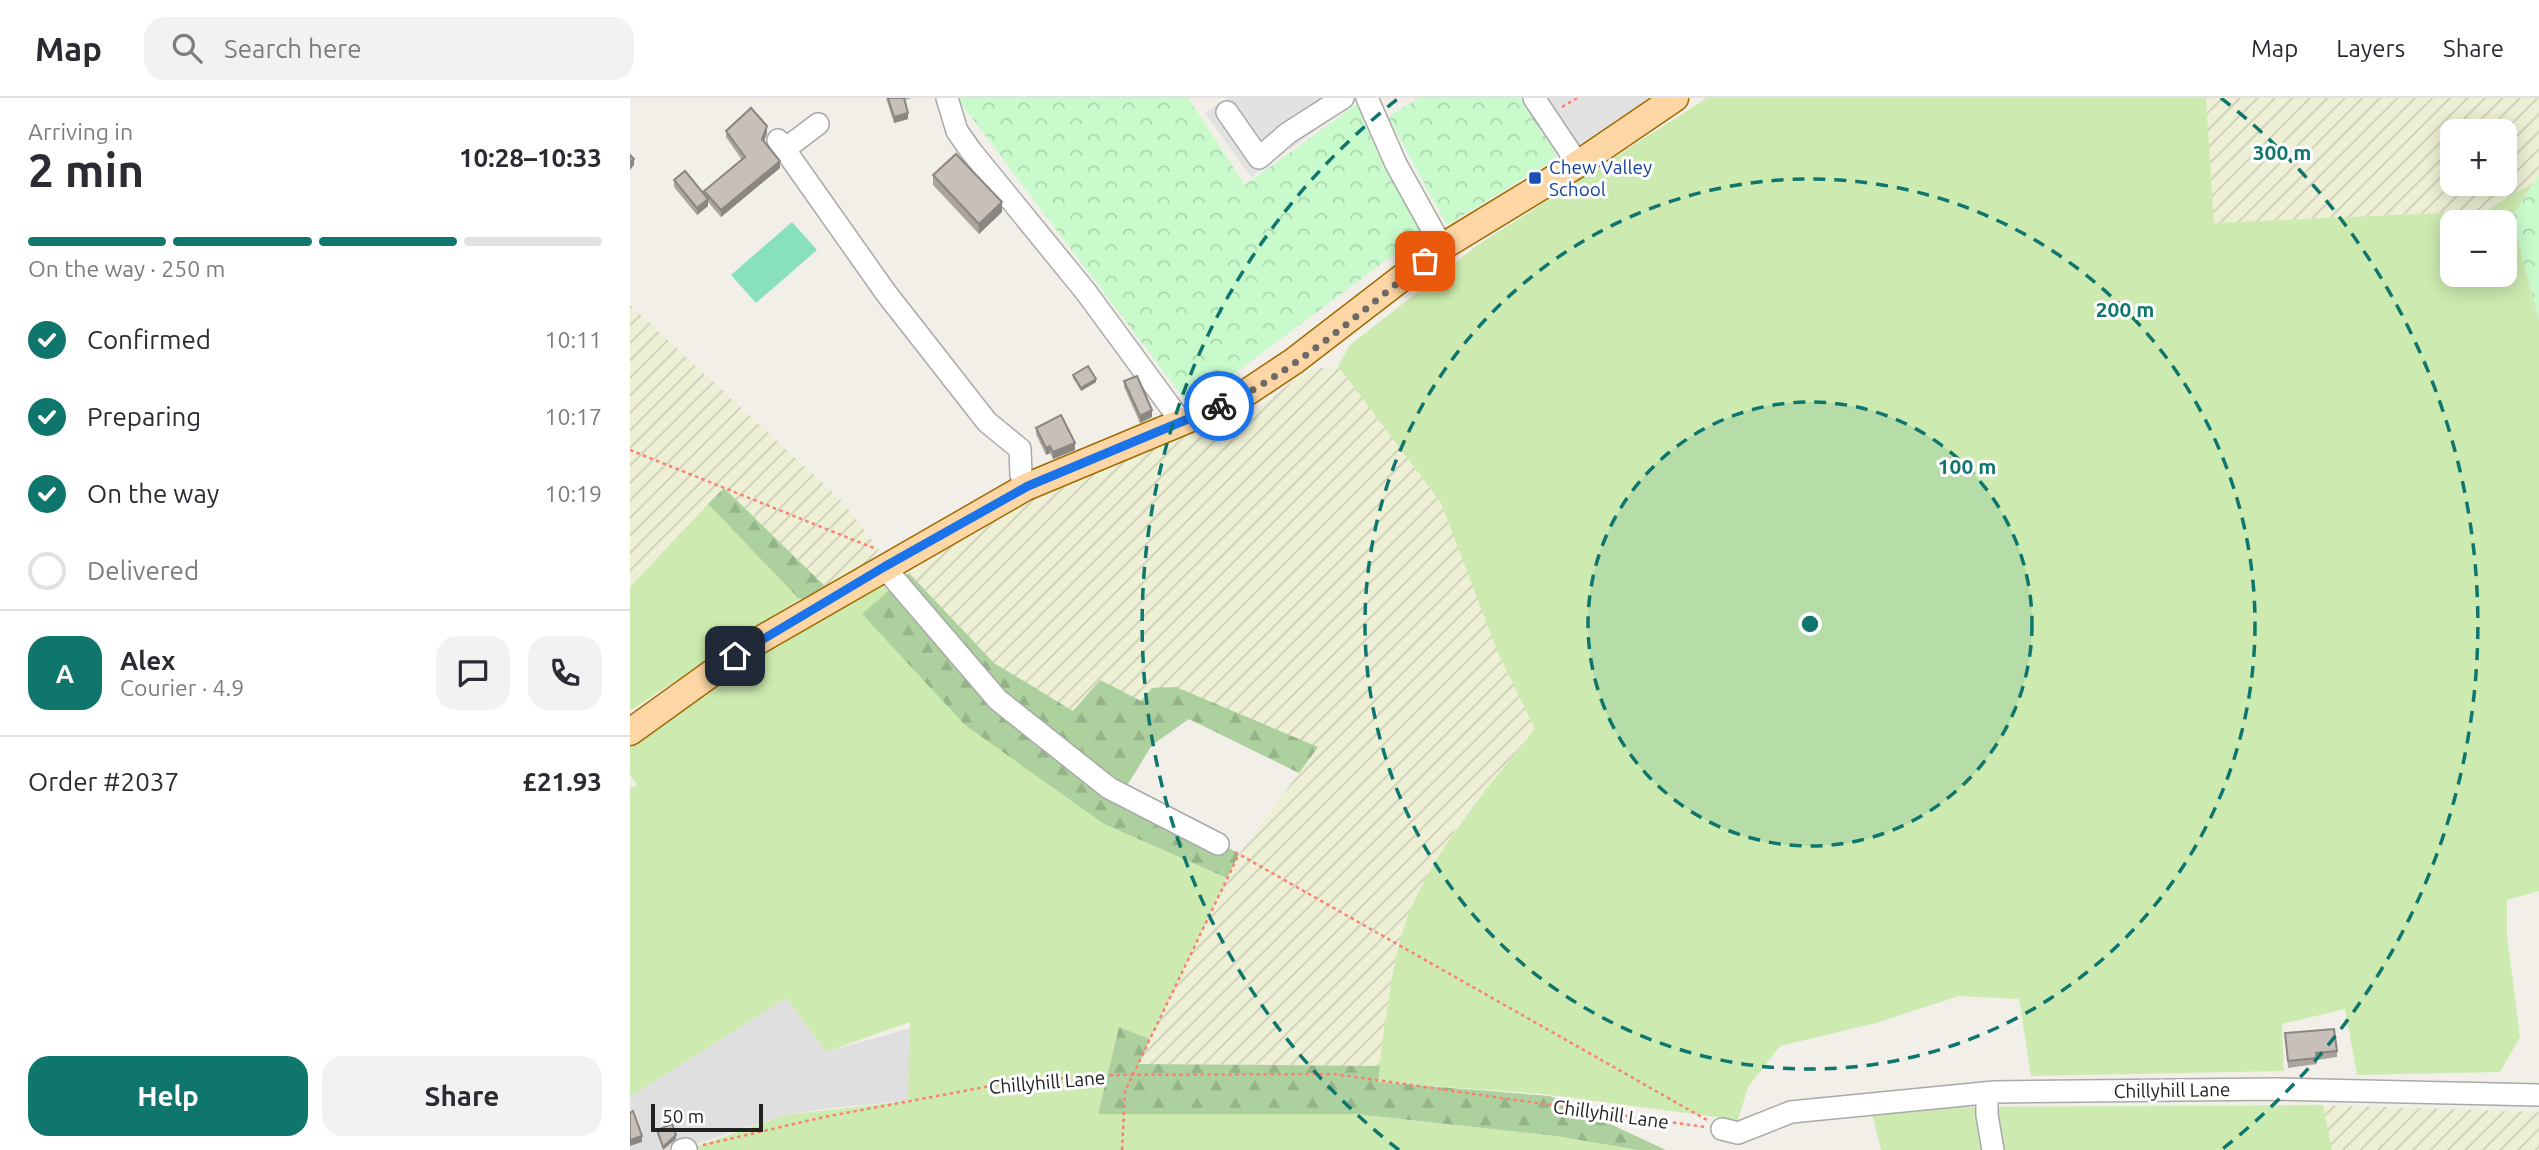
<!DOCTYPE html>
<html lang="en">
<head>
<meta charset="utf-8">
<style>
	body { margin:0; font-family:Ubuntu,sans-serif; background:#f2f2f3; color:#2b2b33; height:100vh; display:flex; flex-direction:column; font-size:26px; white-space:nowrap }
	* { box-sizing:border-box; margin:0 }
	p { font-size:23px; color:#7c7c81 }
	.icon { flex:none; width:38px; height:38px; fill:none; stroke:currentColor; stroke-width:2; stroke-linecap:round; stroke-linejoin:round }
	.map { position:relative; flex:1; overflow:hidden }
	.details { display:flex; flex-direction:column; background:#fff; width:630px }
	.details>* { flex:none }
	.buttons { position:absolute; left:1810px; top:21px; display:grid; gap:14px }
	.buttons a { display:grid; place-items:center; width:77px; height:77px; border-radius:14px; background:#fff; box-shadow:0 4px 18px #0003; font-size:35px }
	.scale { position:absolute; left:21px; bottom:18px; width:112px; box-sizing:border-box; padding-left:7px; border:4px solid #222; border-top:0; font-size:19px; line-height:24px; white-space:nowrap; color:#222; -webkit-text-stroke:5px #fff; paint-order:stroke }
	.pin { position:absolute; display:grid; place-items:center; width:60px; height:60px; color:#fff; margin:-30px; border-radius:14px; box-shadow:0 4px 10px #0006 }
	.courier { position:absolute; display:grid; place-items:center; width:70px; height:70px; margin:-35px; border:5px solid #1a73e8; border-radius:50%; background:#fff; color:#222; box-shadow:0 2px 9px #0007 }
	.head em { font-style:normal; font-weight:700 }
	.head div { display:flex; flex-direction:column-reverse }
	.head { display:flex; align-items:center; justify-content:space-between; height:119px; padding:0 28px }
	h1 { font-size:46px; font-weight:700; line-height:52px }
	.bar { display:grid; grid-template-columns:repeat(4,1fr); gap:10px 7px; align-content:center; height:84px; padding:0 28px }
	.bar i { height:9px; border-radius:5px; background:#e1e1e2 }
	.bar .active { background:#0f766e }
	.bar p { grid-column:span 4 }
	.line { display:flex; align-items:center; gap:18px; padding:0 28px; border-top:2px solid #e1e1e2 }
	.line div { flex:1 }
	.round { display:grid; place-items:center; flex:none; width:74px; height:74px; border-radius:21px; background:#f2f2f3 }
	ol { padding:0 28px; list-style:none }
	li { display:flex; align-items:center; gap:21px; height:77px }
	li p { margin-inline-start:auto }
	li .icon { padding:7px; border-radius:50%; background:#0f766e; color:#fff; stroke-width:4 }
	li:last-child { color:#7c7c81 }
	li i { width:38px; height:38px; border:4px solid #e1e1e2; border-radius:50% }
	.action { display:flex; gap:14px; margin-top:auto; padding:14px 28px }
	.action a { flex:1; height:80px; border-radius:21px; background:#0f766e; color:#fff; font-size:28px; font-weight:700; line-height:80px; text-align:center }
	.action a+a { background:#f2f2f3; color:#2b2b33 }
	header { display:flex; align-items:center; gap:42px; box-sizing:border-box; height:98px; padding:0 35px; background:#fff; border-bottom:2px solid #e1e1e2 }
	header strong { font-size:33px }
	nav { display:flex; gap:38px; margin-inline-start:auto; font-size:24px }
	.search { width:490px; height:63px; background:#f2f2f3; display:flex; align-items:center; gap:18px; box-sizing:border-box; padding:0 24px; border-radius:21px; color:#7c7c81; font-size:26px }
	main { display:flex; flex:1; min-height:0 }
	.map>svg:first-child { display:block }
</style>
</head>
<body>
<header>
<strong>Map</strong>
<div class="search"><svg class="icon" aria-label="search" viewBox="0 0 24 24"><circle cx="10" cy="10" r="6"/><path d="M15 15l6 6"/></svg>Search here</div>
<nav><a>Map</a><a>Layers</a><a>Share</a></nav>
</header>
<main>
<section class="details">
<div class="head"><div><h1>2 min</h1><p>Arriving in</p></div><em>10:28–10:33</em></div>
<div class="bar"><i class="active"></i><i class="active"></i><i class="active"></i><i></i><p>On the way · 250 m</p></div>
<ol>
<li><svg class="icon" aria-label="check" viewBox="0 0 24 24"><path d="M5 12l5 5 9-10"/></svg>Confirmed<p>10:11</p></li>
<li><svg class="icon" aria-label="check" viewBox="0 0 24 24"><path d="M5 12l5 5 9-10"/></svg>Preparing<p>10:17</p></li>
<li><svg class="icon" aria-label="check" viewBox="0 0 24 24"><path d="M5 12l5 5 9-10"/></svg>On the way<p>10:19</p></li>
<li><i></i>Delivered</li>
</ol>
<div class="line" style="height:126px"><b class="round" style="background:#0f766e;color:#fff">A</b><div><b>Alex</b><p>Courier · 4.9</p></div><a class="round"><svg class="icon" aria-label="chat" viewBox="0 0 24 24"><path d="M4 5h16v11H9l-5 4z"/></svg></a><a class="round"><svg class="icon" aria-label="phone" viewBox="0 0 24 24"><path d="M5 4h4l2 5-3 2q2 4 5 5l2-3 5 2v4C11 20 4 13 5 4z"/></svg></a></div>
<div class="line" style="height:91px"><div>Order #2037</div><b>£21.93</b></div>
<div class="action"><a>Help</a><a>Share</a></div>
</section>
<div class="map">
<svg width="1909" height="1052" viewBox="0 0 1909 1052">
	<defs>
		<pattern id="farmland-furrows" width="10" height="10" patternUnits="userSpaceOnUse" patternTransform="scale(1.75)"><rect width="10" height="10" fill="#eef0d5"/><path d="M-1 1l2-2M0 10L10 0M9 11l2-2" fill="none" stroke="#ccceb7"/></pattern>
		<pattern id="forest-firs" width="22" height="20" patternUnits="userSpaceOnUse" patternTransform="scale(1.75)"><rect width="22" height="20" fill="#add19e"/><path d="M5 1l3.5 6h-7zM16 11l3.5 6h-7z" fill="#95b388"/></pattern>
		<pattern id="park-crowns" width="20" height="18" patternUnits="userSpaceOnUse" patternTransform="scale(1.75)"><rect width="20" height="18" fill="#c8facc"/><path d="M2 6a3 3 0 1 1 6 0M12 15a3 3 0 1 1 6 0" fill="none" stroke="#acd6af"/></pattern>
	</defs>
	<rect width="100%" height="100%" fill="#f2efe9"/>
	<!-- residential -->
	<path fill="#e0dfdf" d="M 156,900 L 196,954 L 280,930 L 278,1003 L 201,1010 L 155,1017 L 57,1049 L 57,1052 L 0,1052 L 0,999 Z"/>
	<!-- farmland -->
	<path fill="url(#farmland-furrows)" fill-rule="evenodd" d="M 1576,0 L 1909,0 L 1909,77 L 1904,84 L 1855,113 L 1583,125 ZM 1822,33 L 1874,33 L 1874,86 L 1822,86 Z
		M 0,207 L 213,404 L 249,452 L 204,497 L 94,390 L 0,488 Z
		M 708,268 L 811,405 L 905,632 L 827,726 L 762,883 L 750,968 L 508,966 L 609,756 L 688,649 L 511,603 L 443,614 L 364,565 L 279,475 L 307,450 L 438,382 L 554,336 L 623,314 L 677,272 Z
		M 1693,1007 L 1909,1014 L 1909,1052 L 1701,1052 Z"/>
	<!-- grass -->
	<path fill="#cdebb0" fill-rule="evenodd" d="M 1077,0 L 1576,0 L 1584,125 L 1855,113 L 1904,84 L 1882,120 L 1909,222 L 1909,793 L 1877,802 L 1877,837 L 1890,939 L 1870,974 L 1727,977 L 1715,911 L 1652,926 L 1654,973 L 1401,978 L 1389,901 L 1329,898 L 1246,925 L 1150,948 L 1118,989 L 1108,1022 L 913,996 L 747,984 C 755,931 761,854 783,806 C 815,738 858,689 905,631 L 868,555 L 811,405 L 708,268 L 720,247 L 845,149 ZM 1822,124 L 1874,124 L 1874,177 L 1822,177 Z
		M 78,406 L 169,501 L 0,613 L 0,489 Z
		M 279,475 L 232,517 L 474,726 L 597,780 L 520,941 L 489,929 L 468,1016 L 725,1016 L 926,1038 L 1008,1052 L 56,1052 L 155,1017 L 278,1003 L 280,924 L 196,954 L 156,900 L 0,999 L 0,689 L 8,688 L 0,677 L 0,648 L 156,535 Z
		M 1693,1007 L 1702,1052 L 1251,1052 L 1242,1016 L 1324,1009 Z"/>
	<!-- forest -->
	<path fill="url(#forest-firs)" d="M 94,390 L 204,497 L 169,501 L 78,406 Z
		M 279,475 L 364,565 L 443,613 L 470,582 L 511,603 L 522,590 L 546,589 L 688,649 L 669,675 L 559,621 L 522,647 L 496,689 L 609,756 L 597,780 L 474,726 L 335,627 L 232,516 Z
		M 489,929 L 520,941 L 509,966 L 750,968 L 748,984 L 920,998 L 1036,1052 L 1008,1052 L 926,1038 L 725,1016 L 468,1016 Z"/>
	<!-- park -->
	<path fill="url(#park-crowns)" d="M 327,0 L 558,0 L 615,87 L 727,6 C 745,52 765,94 794,134 L 597,281 L 555,302 Z
		M 789,0 L 891,0 L 928,60 L 817,127 L 758,19 Z
		M 1909,77 L 1909,222 L 1882,120 Z"/>
	<!-- pitch -->
	<path fill="#88e0be" d="M 162,124 L 187,152 L 126,205 L 101,177 Z"/>
	<!-- parking -->
	<path fill="#e2e2e2" d="M 597,0 L 699,0 L 710,15 L 621,79 L 575,15 Z
		M 913,0 L 1020,0 L 946,50 Z"/>
	<g fill="none" stroke-linecap="round" stroke-linejoin="round">
		<!-- minor casing -->
		<g stroke="#a9a9a9" stroke-width="24">
			<path id="minor" d="M 317,0 L 327,33 L 341,53 L 456,194 L 550,322
				M 737,0 L 766,66 L 812,149
				M 904,0 L 948,66
				M 597,14 L 629,60 L 658,35 L 713,0
				M 148,42 L 256,195 L 357,324 L 390,351 L 391,377 L 396,389
				M 155,51 L 188,26
				M 254,469 L 368,602 L 479,690 L 588,746
				M 1357,995 L 1357,1017 L 1363,1052
				M 1092,1031 L 1108,1035 L 1161,1014 L 1364,994 L 1648,991 L 1909,997
				M 52,1052 L 56,1051"/>
		</g>
		<!-- major casing -->
		<g stroke="#a06b00" stroke-width="29">
			<path id="major" d="M 0,634 L 121,547 L 396,389 L 607,301 L 664,263 L 812,149 L 948,66 L 1045,0"/>
		</g>
		<!-- path -->
		<path stroke="#fa8072" stroke-width="2.5" stroke-dasharray="3.5 3.5" stroke-linecap="butt" d="M 932,9 L 947,0
			M 0,352 L 246,451
			M 605,754 L 1077,1022
			M 73,1047 L 194,1019 L 366,987 L 465,977 L 704,976 L 1075,1029
			M 492,1052 L 495,993 L 609,756"/>
		<!-- minor -->
		<use href="#minor" stroke="#fff" stroke-width="21"/>
		<!-- major -->
		<use href="#major" stroke="#fcd6a4" stroke-width="26"/>
	</g>
	<!-- wall -->
	<path fill="#aba49e" d="M 256,0 L 282,0 L 274,2 L 278,21 L 264,25 Z
		M 96,33 L 137,35 L 134,43 L 150,70 L 91,119 L 78,104 L 78,108 L 67,117 L 44,89 L 44,82 L 74,96 L 74,93 L 112,62 L 96,39 Z
		M 303,77 L 372,114 L 349,136 L 303,87 Z
		M 443,277 L 466,284 L 451,293 L 443,280 Z
		M 494,283 L 522,319 L 510,325 L 494,289 Z
		M 406,330 L 445,352 L 423,361 L 420,355 L 416,357 L 406,336 Z
		M 1655,935 L 1707,953 L 1707,959 L 1687,962 L 1687,966 L 1658,970 Z"/>
	<!-- shaded-wall -->
	<path fill="#8b8681" d="M 278,15 L 278,21 L 264,25 L 264,19 Z
		M 137,28 L 137,35 L 132,48 L 132,41 Z
		M 4,61 L 4,67 L 0,72 L 0,65 Z
		M 150,63 L 150,70 L 91,119 L 91,112 Z
		M 78,101 L 78,108 L 67,117 L 67,110 Z
		M 372,104 L 372,114 L 349,136 L 349,126 Z
		M 466,281 L 466,284 L 451,293 L 451,290 Z
		M 522,312 L 522,319 L 510,325 L 510,318 Z
		M 445,345 L 445,352 L 423,361 L 423,354 Z
		M 420,348 L 420,355 L 416,357 L 416,350 Z
		M 46,1037 L 46,1041 L 33,1052 L 33,1049 Z
		M 12,1038 L 12,1044 L 0,1048 L 0,1042 Z"/>
	<!-- building -->
	<path fill="#c7bfb8" stroke="#8b8681" stroke-width="2" d="M 258,0 L 274,0 L 278,15 L 264,19 Z
		M 121,10 L 137,28 L 132,41 L 150,63 L 91,112 L 74,93 L 115,59 L 96,33 Z
		M 326,56 L 372,104 L 349,126 L 303,77 Z
		M 0,57 L 4,61 L 0,65 Z
		M 55,73 L 78,101 L 67,110 L 44,82 Z
		M 458,268 L 466,281 L 451,290 L 443,277 Z
		M 507,278 L 522,312 L 510,318 L 494,283 Z
		M 431,317 L 445,345 L 423,354 L 420,348 L 416,350 L 406,330 Z
		M 1704,931 L 1707,953 L 1686,955 L 1687,960 L 1658,963 L 1655,935 Z
		M 3,1013 L 12,1038 L 0,1042 L 0,1015 Z
		M 42,1026 L 46,1037 L 33,1049 L 27,1032 Z"/>
	<g fill="none" stroke-linecap="round" stroke-linejoin="round">
		<!-- done -->
		<path stroke="#6b6a68" stroke-width="7" stroke-dasharray="0 12.6" d="M 589,308 C 654,283 739,207 795,163"/>
		<!-- route -->
		<path stroke="#1a73e8" stroke-width="9" d="M 105,558 L 254,469 L 398,388 L 589,308"/>
	</g>
	<!-- distance rings -->
	<circle cx="1180" cy="526" r="222" fill="#0f766e" fill-opacity=".12"/>
	<g fill="none" stroke="#0f766e" stroke-width="3.5" stroke-dasharray="12 9">
		<circle cx="1180" cy="526" r="222"/>
		<circle cx="1180" cy="526" r="445"/>
		<path d="M769 1052A667 667 0 0 1 769 0M1591 0A667 667 0 0 1 1591 1052"/>
	</g>
	<!-- markers -->
	<rect fill="#1a4fb4" stroke="#fff" stroke-width="2.5" x="898" y="73" width="14" height="14" rx="3.5"/>
	<g text-anchor="middle" dominant-baseline="central" stroke-width="6" stroke-linejoin="round" paint-order="stroke">
		<!-- transit labels -->
		<g font-size="19" fill="#164399" stroke="#fff" text-anchor="start">
			<text x="919" y="69">Chew Valley<tspan x="919" dy="22">School</tspan></text>
		</g>
		<!-- street labels -->
		<g font-size="19" fill="#222" stroke="#fff">
			<text transform="translate(417 984) rotate(-5)">Chillyhill Lane</text>
			<text transform="translate(1542 992) rotate(-1)">Chillyhill Lane</text>
			<text transform="translate(981 1016) rotate(8)">Chillyhill Lane</text>
		</g>
	</g>
	<circle cx="1180" cy="526" r="10" fill="#0f766e" stroke="#fff" stroke-width="3.5"/>
	<g font-size="21" text-anchor="middle" font-weight="bold" fill="#0f766e" stroke="#fff" stroke-width="6" stroke-linejoin="round" paint-order="stroke">
		<text x="1652" y="62">300 m</text>
		<text x="1495" y="219">200 m</text>
		<text x="1337" y="376">100 m</text>
	</g>
</svg>
<div class="buttons">
<a>+</a>
<a>−</a>
</div>
<div class="scale">50 m</div>
<div class="pin" style="left:795px;top:163px;background:#ea580c"><svg class="icon" aria-label="bag" viewBox="0 0 24 24"><path d="M5 8h14l-1 12H6zM9 8a3 3 0 0 1 6 0"/></svg></div>
<div class="pin" style="left:105px;top:558px;background:#1f2937"><svg class="icon" aria-label="home" viewBox="0 0 24 24"><path d="M3 11l9-7 9 7M6 9v11h12V9"/></svg></div>
<div class="courier" style="left:589px;top:308px"><svg class="icon" aria-label="bike" viewBox="0 0 24 24"><circle cx="6" cy="16" r="4"/><circle cx="18" cy="16" r="4"/><path d="M6 16l4-8h5l3 8M10 8l3 8H6M13 5h3"/></svg></div>
</div>
</main>
</body>
</html>
